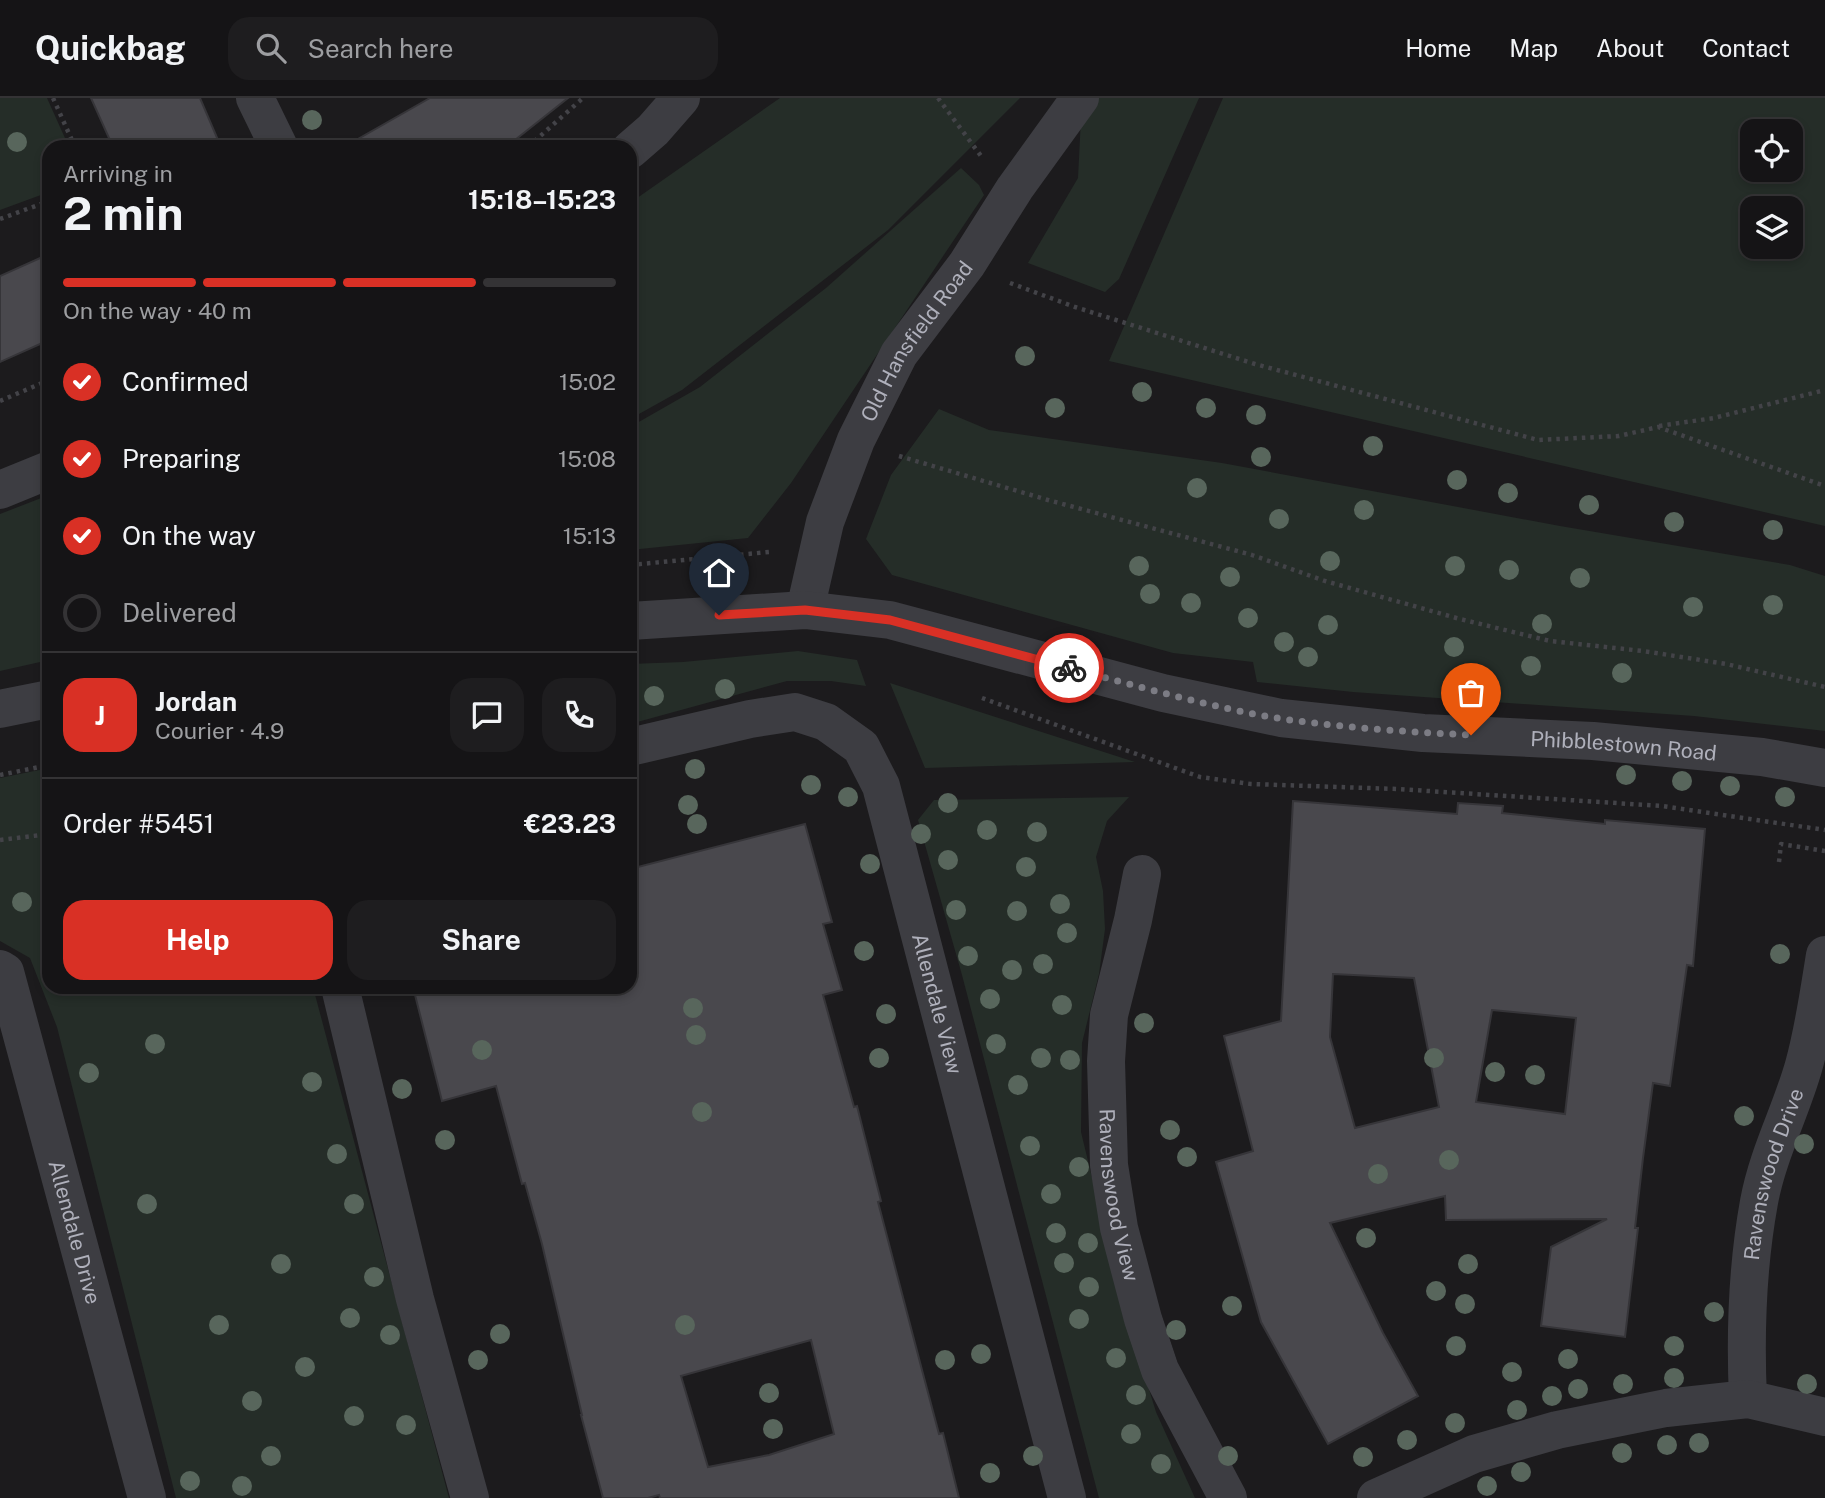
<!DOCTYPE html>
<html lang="en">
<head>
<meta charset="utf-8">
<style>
	body { margin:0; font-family:"Public Sans",sans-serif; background:#1e1d1f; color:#f1f3f6; height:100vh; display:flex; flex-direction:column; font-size:26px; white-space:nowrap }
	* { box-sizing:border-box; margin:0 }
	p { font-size:23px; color:#9d9ea1 }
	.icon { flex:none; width:38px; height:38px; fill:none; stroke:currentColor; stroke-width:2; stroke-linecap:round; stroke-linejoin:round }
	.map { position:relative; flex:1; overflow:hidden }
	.drawer { position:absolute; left:42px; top:42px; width:595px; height:854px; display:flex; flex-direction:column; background:#151416; border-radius:21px; box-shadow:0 4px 10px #0003,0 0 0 2px #343335 }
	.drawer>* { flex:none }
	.controls { position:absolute; left:1740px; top:21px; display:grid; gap:14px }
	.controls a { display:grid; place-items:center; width:63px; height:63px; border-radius:14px; background:#151416; box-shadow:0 4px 10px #0003,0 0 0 2px #343335; font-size:35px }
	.pin { position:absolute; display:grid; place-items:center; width:60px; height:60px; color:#fff; margin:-72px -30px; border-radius:50% 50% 50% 0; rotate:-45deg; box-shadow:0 0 7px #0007 }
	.pin .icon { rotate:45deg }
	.courier { position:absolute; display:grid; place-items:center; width:70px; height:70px; margin:-35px; border:5px solid #d93025; border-radius:50%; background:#fff; color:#222; box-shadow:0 2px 9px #0007 }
	.summary em { font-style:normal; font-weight:700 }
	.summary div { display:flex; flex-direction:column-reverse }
	.summary { display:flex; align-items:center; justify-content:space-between; height:119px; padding:0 21px }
	h1 { font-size:46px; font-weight:700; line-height:52px }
	.bar { display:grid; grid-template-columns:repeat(4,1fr); gap:10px 7px; align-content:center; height:84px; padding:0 21px }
	.bar i { height:9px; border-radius:5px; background:#343335 }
	.bar .selected { background:#d93025 }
	.bar p { grid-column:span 4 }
	.line { display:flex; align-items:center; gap:18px; padding:0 21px; border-top:2px solid #343335 }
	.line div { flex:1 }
	.round { display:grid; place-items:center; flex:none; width:74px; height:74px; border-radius:21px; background:#1e1d1f }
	ol { padding:0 21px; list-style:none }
	li { display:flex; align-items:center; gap:21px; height:77px }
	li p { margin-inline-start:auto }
	li .icon { padding:7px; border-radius:50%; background:#d93025; color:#fff; stroke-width:4 }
	li:last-child { color:#9d9ea1 }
	li i { width:38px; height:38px; border:4px solid #343335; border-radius:50% }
	.primary-button { display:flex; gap:14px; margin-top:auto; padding:14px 21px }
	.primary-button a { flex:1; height:80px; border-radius:21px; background:#d93025; color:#fff; font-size:28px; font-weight:700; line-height:80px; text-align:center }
	.primary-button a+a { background:#1e1d1f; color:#f1f3f6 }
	header { display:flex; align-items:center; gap:42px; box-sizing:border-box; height:98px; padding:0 35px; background:#151416; border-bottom:2px solid #343335 }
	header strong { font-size:33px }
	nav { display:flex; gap:38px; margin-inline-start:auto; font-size:24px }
	.search { width:490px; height:63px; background:#1e1d1f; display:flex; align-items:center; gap:18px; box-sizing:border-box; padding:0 24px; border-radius:21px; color:#9d9ea1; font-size:26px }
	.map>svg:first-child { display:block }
</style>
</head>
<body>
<header>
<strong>Quickbag</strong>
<div class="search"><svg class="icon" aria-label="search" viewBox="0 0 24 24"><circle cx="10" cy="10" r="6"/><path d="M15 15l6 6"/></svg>Search here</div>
<nav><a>Home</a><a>Map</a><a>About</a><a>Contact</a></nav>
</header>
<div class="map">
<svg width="1825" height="1400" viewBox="0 0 1825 1400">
	<rect width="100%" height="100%" fill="#1c1b1d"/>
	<!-- green -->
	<path fill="#252d28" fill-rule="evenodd" d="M 0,0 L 47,0 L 69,49 L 49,49 L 49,94 L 0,112 Z
		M 780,0 L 1020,0 L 888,132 L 682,292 L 630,321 L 630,105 Z
		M 1082,0 L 1199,0 L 1119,181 L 1105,194 L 1028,165 L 1078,80 Z
		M 1223,0 L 1825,0 L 1825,428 L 1109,263 ZM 1752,33 L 1790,33 L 1790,72 L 1752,72 ZM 1752,110 L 1790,110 L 1790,149 L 1752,149 Z
		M 961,70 L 979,87 L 984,97 L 791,385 L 748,440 L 630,452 L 630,329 L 700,289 L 826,190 Z
		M 939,311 L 989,332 L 1222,365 L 1560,428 L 1790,467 L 1825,478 L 1825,633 L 1694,618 L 1353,594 L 1257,584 L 1253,564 L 1173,555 L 892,477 L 866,441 L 891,377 Z
		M 49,397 L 49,562 L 0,573 L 0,416 Z
		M 798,553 L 857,562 L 866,588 L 831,583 L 787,583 L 630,626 L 630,566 L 683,564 Z
		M 890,585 L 1135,664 L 925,670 Z
		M 49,670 L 49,889 L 313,889 L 449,1400 L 176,1400 L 57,929 L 30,860 L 0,843 L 0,680 Z
		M 1129,699 L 1107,723 L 1096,759 L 1103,793 L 1105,831 L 1099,876 L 1082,945 L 1081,1034 L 1122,1204 L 1156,1314 L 1195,1400 L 1099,1400 L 962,877 L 918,722 L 934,702 Z"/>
	<!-- building -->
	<path fill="#49484d" stroke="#363539" stroke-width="2" fill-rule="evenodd" d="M 91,0 L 200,0 L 221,49 L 113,49 Z
		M 430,0 L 568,0 L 506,49 L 344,49 Z
		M 49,156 L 49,242 L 0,264 L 0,178 Z
		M 1293,703 L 1457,716 L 1458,705 L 1503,708 L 1502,715 L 1605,726 L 1605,722 L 1705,731 L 1693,868 L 1687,867 L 1670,988 L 1653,985 L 1643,1060 L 1635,1130 L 1638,1130 L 1625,1239 L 1541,1228 L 1551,1149 L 1607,1121 L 1446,1122 L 1445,1098 L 1330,1125 L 1383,1235 L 1418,1298 L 1328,1346 L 1261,1224 L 1216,1064 L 1253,1053 L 1224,938 L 1281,923 ZM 1333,876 L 1414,880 L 1439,1009 L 1355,1030 L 1330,939 ZM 1492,912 L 1576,920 L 1565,1016 L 1476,1004 Z
		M 805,726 L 832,824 L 823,826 L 842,892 L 823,897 L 854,1009 L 857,1008 L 881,1103 L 878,1104 L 922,1272 L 939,1336 L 943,1335 L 959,1400 L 660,1400 L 659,1397 L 648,1400 L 603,1400 L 581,1317 L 582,1317 L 542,1146 L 525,1085 L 522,1086 L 496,988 L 442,1003 L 413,889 L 630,889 L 630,771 ZM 811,1242 L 834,1336 L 769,1357 L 708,1369 L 681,1278 Z"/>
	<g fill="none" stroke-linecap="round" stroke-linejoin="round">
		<!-- path -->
		<path stroke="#434348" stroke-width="4.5" stroke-dasharray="3.5 5" stroke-linecap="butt" d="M 53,0 L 75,49
			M 938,0 L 981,58
			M 528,49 L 583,0
			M 0,121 L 49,103
			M 1010,185 L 1075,209 L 1255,266 L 1538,342 L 1619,338 L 1658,329 L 1825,388
			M 0,303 L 49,282
			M 1659,328 L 1714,320 L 1825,292
			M 899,358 L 1048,402 L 1252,457 L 1325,483 L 1460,521 L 1550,543 L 1643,553 L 1726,566 L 1825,589
			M 630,467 L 769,454
			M 982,600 L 1200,679 L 1251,686 L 1397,691 L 1662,708 L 1825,732
			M 0,677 L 49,667
			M 0,742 L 49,736
			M 1779,764 L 1781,746 L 1825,753"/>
		<!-- minor -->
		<g stroke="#3d3d42" stroke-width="38">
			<path d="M 255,0 L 279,49"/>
			<path d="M 630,52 L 653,32 L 681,0"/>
			<path d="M 0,392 L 49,372"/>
			<path id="s1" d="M 805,512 L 825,424 L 856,342 L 899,256 L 967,166 L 1015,90 L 1080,0"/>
			<path id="s2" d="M 630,523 L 805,512 L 890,522 L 1163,595 L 1281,620 L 1423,635 L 1593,643 L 1762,659 L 1825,670"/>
			<path d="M 0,611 L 49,601"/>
			<path id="s3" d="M 630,649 L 750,621 L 795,614 L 826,624 L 861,649 L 881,688 L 1067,1400"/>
			<path id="s4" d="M 1142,776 L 1133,822 L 1109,917 L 1106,963 L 1109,1067 L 1119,1130 L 1143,1221 L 1160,1272 L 1228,1400"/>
			<path id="s5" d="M 0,871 L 5,874 L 147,1400"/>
			<path d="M 340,889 L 415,1201 L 470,1400"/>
			<path id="s6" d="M 1748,1301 C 1745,1235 1747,1170 1759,1104 C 1768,1055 1791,1014 1804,967 C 1814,931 1819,894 1825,857"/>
			<path d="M 1376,1400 L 1474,1356 L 1557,1332 L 1666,1310 L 1748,1301 L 1825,1319"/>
		</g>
	</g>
	<!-- trees -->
	<g fill="#58665c">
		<circle cx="312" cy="22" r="10"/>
		<circle cx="17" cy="44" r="10"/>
		<circle cx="1025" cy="258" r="10"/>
		<circle cx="1142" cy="294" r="10"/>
		<circle cx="1055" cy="310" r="10"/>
		<circle cx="1206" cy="310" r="10"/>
		<circle cx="1256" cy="317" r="10"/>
		<circle cx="1373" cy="348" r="10"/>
		<circle cx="1261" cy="359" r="10"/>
		<circle cx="1457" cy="382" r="10"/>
		<circle cx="1197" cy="390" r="10"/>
		<circle cx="1508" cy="395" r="10"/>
		<circle cx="1589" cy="407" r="10"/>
		<circle cx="1364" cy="412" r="10"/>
		<circle cx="1279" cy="421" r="10"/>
		<circle cx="1674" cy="424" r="10"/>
		<circle cx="1773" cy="432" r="10"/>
		<circle cx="1330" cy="463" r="10"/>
		<circle cx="1139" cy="468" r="10"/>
		<circle cx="1455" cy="468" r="10"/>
		<circle cx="1509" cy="472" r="10"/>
		<circle cx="1230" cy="479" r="10"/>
		<circle cx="1580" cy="480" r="10"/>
		<circle cx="1150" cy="496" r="10"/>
		<circle cx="1191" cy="505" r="10"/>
		<circle cx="1773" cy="507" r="10"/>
		<circle cx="1693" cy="509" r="10"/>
		<circle cx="1248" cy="520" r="10"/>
		<circle cx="1542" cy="526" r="10"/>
		<circle cx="1328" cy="527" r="10"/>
		<circle cx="1284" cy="544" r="10"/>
		<circle cx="1454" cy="549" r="10"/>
		<circle cx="1308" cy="559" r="10"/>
		<circle cx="1531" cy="568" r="10"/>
		<circle cx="1622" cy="575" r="10"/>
		<circle cx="725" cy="591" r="10"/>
		<circle cx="654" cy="598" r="10"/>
		<circle cx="695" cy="671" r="10"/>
		<circle cx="1626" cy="677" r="10"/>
		<circle cx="1682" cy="683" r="10"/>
		<circle cx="811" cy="687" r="10"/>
		<circle cx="1730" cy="688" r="10"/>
		<circle cx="848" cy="699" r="10"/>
		<circle cx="1785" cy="699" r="10"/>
		<circle cx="948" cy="705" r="10"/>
		<circle cx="688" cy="707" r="10"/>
		<circle cx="697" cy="726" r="10"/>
		<circle cx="987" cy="732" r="10"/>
		<circle cx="1037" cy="734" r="10"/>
		<circle cx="921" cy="736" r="10"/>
		<circle cx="948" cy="762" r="10"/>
		<circle cx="870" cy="766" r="10"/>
		<circle cx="1026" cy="769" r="10"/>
		<circle cx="22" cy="804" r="10"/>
		<circle cx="1060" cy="806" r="10"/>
		<circle cx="956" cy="812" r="10"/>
		<circle cx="1017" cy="813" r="10"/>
		<circle cx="1067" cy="835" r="10"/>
		<circle cx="864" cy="853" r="10"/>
		<circle cx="1780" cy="856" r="10"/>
		<circle cx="968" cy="858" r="10"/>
		<circle cx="1043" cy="866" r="10"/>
		<circle cx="1012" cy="872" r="10"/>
		<circle cx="990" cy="901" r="10"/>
		<circle cx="1062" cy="907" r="10"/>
		<circle cx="693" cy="910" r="10"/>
		<circle cx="886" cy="916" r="10"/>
		<circle cx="1144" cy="925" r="10"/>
		<circle cx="696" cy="937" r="10"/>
		<circle cx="155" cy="946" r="10"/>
		<circle cx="996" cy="946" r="10"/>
		<circle cx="482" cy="952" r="10"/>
		<circle cx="879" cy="960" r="10"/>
		<circle cx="1041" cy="960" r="10"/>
		<circle cx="1434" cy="960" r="10"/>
		<circle cx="1070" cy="962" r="10"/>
		<circle cx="1495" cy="974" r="10"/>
		<circle cx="89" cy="975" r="10"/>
		<circle cx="1535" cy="977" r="10"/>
		<circle cx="312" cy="984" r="10"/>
		<circle cx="1018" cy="987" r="10"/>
		<circle cx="402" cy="991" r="10"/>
		<circle cx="702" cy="1014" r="10"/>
		<circle cx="1744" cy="1018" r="10"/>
		<circle cx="1170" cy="1032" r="10"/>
		<circle cx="445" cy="1042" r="10"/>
		<circle cx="1804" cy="1046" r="10"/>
		<circle cx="1030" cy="1048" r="10"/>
		<circle cx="337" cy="1056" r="10"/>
		<circle cx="1187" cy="1059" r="10"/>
		<circle cx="1449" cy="1062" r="10"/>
		<circle cx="1079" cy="1069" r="10"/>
		<circle cx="1378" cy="1076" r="10"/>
		<circle cx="1051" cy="1096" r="10"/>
		<circle cx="147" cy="1106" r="10"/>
		<circle cx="354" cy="1106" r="10"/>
		<circle cx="1056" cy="1135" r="10"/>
		<circle cx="1366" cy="1140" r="10"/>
		<circle cx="1088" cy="1145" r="10"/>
		<circle cx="1064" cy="1165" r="10"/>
		<circle cx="281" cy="1166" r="10"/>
		<circle cx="1468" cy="1166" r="10"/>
		<circle cx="374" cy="1179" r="10"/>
		<circle cx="1089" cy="1189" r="10"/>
		<circle cx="1436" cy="1193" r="10"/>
		<circle cx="1465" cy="1206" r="10"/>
		<circle cx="1232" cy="1208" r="10"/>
		<circle cx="1714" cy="1214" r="10"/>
		<circle cx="350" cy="1220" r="10"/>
		<circle cx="1079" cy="1221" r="10"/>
		<circle cx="219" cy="1227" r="10"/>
		<circle cx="685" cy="1227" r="10"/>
		<circle cx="1176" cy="1232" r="10"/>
		<circle cx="500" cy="1236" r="10"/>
		<circle cx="390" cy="1237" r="10"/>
		<circle cx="1456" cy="1248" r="10"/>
		<circle cx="1674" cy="1248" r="10"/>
		<circle cx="981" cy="1256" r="10"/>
		<circle cx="1116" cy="1260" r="10"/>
		<circle cx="1568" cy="1261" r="10"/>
		<circle cx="478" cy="1262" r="10"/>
		<circle cx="945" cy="1262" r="10"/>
		<circle cx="305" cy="1269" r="10"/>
		<circle cx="1512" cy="1274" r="10"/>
		<circle cx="1674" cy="1280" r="10"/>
		<circle cx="1623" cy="1286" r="10"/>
		<circle cx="1807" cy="1286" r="10"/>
		<circle cx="1578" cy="1291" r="10"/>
		<circle cx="769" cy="1295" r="10"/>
		<circle cx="1136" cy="1297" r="10"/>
		<circle cx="1552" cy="1298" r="10"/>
		<circle cx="252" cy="1303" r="10"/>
		<circle cx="1517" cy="1312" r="10"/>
		<circle cx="354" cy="1318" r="10"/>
		<circle cx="1455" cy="1325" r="10"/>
		<circle cx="406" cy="1327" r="10"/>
		<circle cx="773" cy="1331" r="10"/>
		<circle cx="1131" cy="1336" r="10"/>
		<circle cx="1407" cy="1342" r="10"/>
		<circle cx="1699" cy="1345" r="10"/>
		<circle cx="1667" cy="1347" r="10"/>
		<circle cx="1622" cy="1355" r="10"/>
		<circle cx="271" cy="1358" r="10"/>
		<circle cx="1033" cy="1358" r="10"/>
		<circle cx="1228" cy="1358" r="10"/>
		<circle cx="1363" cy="1359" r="10"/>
		<circle cx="1161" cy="1366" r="10"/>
		<circle cx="1521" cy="1374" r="10"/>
		<circle cx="990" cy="1375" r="10"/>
		<circle cx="190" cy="1383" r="10"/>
		<circle cx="242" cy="1388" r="10"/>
		<circle cx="1487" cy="1388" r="10"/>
	</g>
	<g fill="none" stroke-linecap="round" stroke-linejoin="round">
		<!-- done -->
		<path stroke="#7c7c84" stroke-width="7" stroke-dasharray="0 12.6" d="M 1069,570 C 1138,588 1212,610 1283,621 C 1346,630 1409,634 1471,637"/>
		<!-- route -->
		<path stroke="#d93025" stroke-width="9" d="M 719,517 L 805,512 L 890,522 L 1069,570"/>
	</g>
	<g text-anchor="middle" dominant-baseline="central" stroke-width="6" stroke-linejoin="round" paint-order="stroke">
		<!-- street labels -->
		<g font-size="21" fill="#afb0bb" stroke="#161618">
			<text stroke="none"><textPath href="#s1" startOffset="294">Old Hansfield Road</textPath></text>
			<text stroke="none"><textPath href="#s2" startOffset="1008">Phibblestown Road</textPath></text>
			<text stroke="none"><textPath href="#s3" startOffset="513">Allendale View</textPath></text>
			<text stroke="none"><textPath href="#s6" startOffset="228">Ravenswood Drive</textPath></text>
			<text stroke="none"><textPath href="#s4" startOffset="326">Ravenswood View</textPath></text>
			<text stroke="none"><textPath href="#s5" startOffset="275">Allendale Drive</textPath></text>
		</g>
	</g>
</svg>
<div class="controls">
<a><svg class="icon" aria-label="locate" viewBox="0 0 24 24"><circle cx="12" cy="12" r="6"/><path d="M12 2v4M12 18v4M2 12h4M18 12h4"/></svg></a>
<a><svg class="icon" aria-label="layers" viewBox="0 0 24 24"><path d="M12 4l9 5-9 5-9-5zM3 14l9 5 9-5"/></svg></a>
</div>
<div class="pin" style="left:1471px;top:637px;background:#ea580c"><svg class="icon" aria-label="bag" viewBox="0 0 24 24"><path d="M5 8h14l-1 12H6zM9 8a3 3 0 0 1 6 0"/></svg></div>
<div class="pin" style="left:719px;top:517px;background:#1f2937"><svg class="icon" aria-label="home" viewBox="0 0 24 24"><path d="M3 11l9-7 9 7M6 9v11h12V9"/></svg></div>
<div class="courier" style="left:1069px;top:570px"><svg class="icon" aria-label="bike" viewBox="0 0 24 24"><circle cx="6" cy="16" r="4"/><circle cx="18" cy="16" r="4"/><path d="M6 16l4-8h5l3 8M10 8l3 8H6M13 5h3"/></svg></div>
<section class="drawer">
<div class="summary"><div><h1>2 min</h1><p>Arriving in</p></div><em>15:18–15:23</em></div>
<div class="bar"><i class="selected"></i><i class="selected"></i><i class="selected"></i><i></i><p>On the way · 40 m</p></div>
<ol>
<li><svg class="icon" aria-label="check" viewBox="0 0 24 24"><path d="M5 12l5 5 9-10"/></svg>Confirmed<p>15:02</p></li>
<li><svg class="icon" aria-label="check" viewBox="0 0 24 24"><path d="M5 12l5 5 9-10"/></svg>Preparing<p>15:08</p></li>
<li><svg class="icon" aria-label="check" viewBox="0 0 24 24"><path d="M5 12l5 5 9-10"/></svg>On the way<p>15:13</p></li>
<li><i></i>Delivered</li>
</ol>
<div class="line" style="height:126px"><b class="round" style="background:#d93025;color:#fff">J</b><div><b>Jordan</b><p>Courier · 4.9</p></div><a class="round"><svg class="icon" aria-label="chat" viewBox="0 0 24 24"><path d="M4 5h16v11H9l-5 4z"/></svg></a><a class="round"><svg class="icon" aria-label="phone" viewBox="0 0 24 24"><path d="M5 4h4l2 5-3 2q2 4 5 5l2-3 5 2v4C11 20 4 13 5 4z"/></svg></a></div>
<div class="line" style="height:91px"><div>Order #5451</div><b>€23.23</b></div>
<div class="primary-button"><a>Help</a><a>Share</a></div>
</section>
</div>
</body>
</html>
